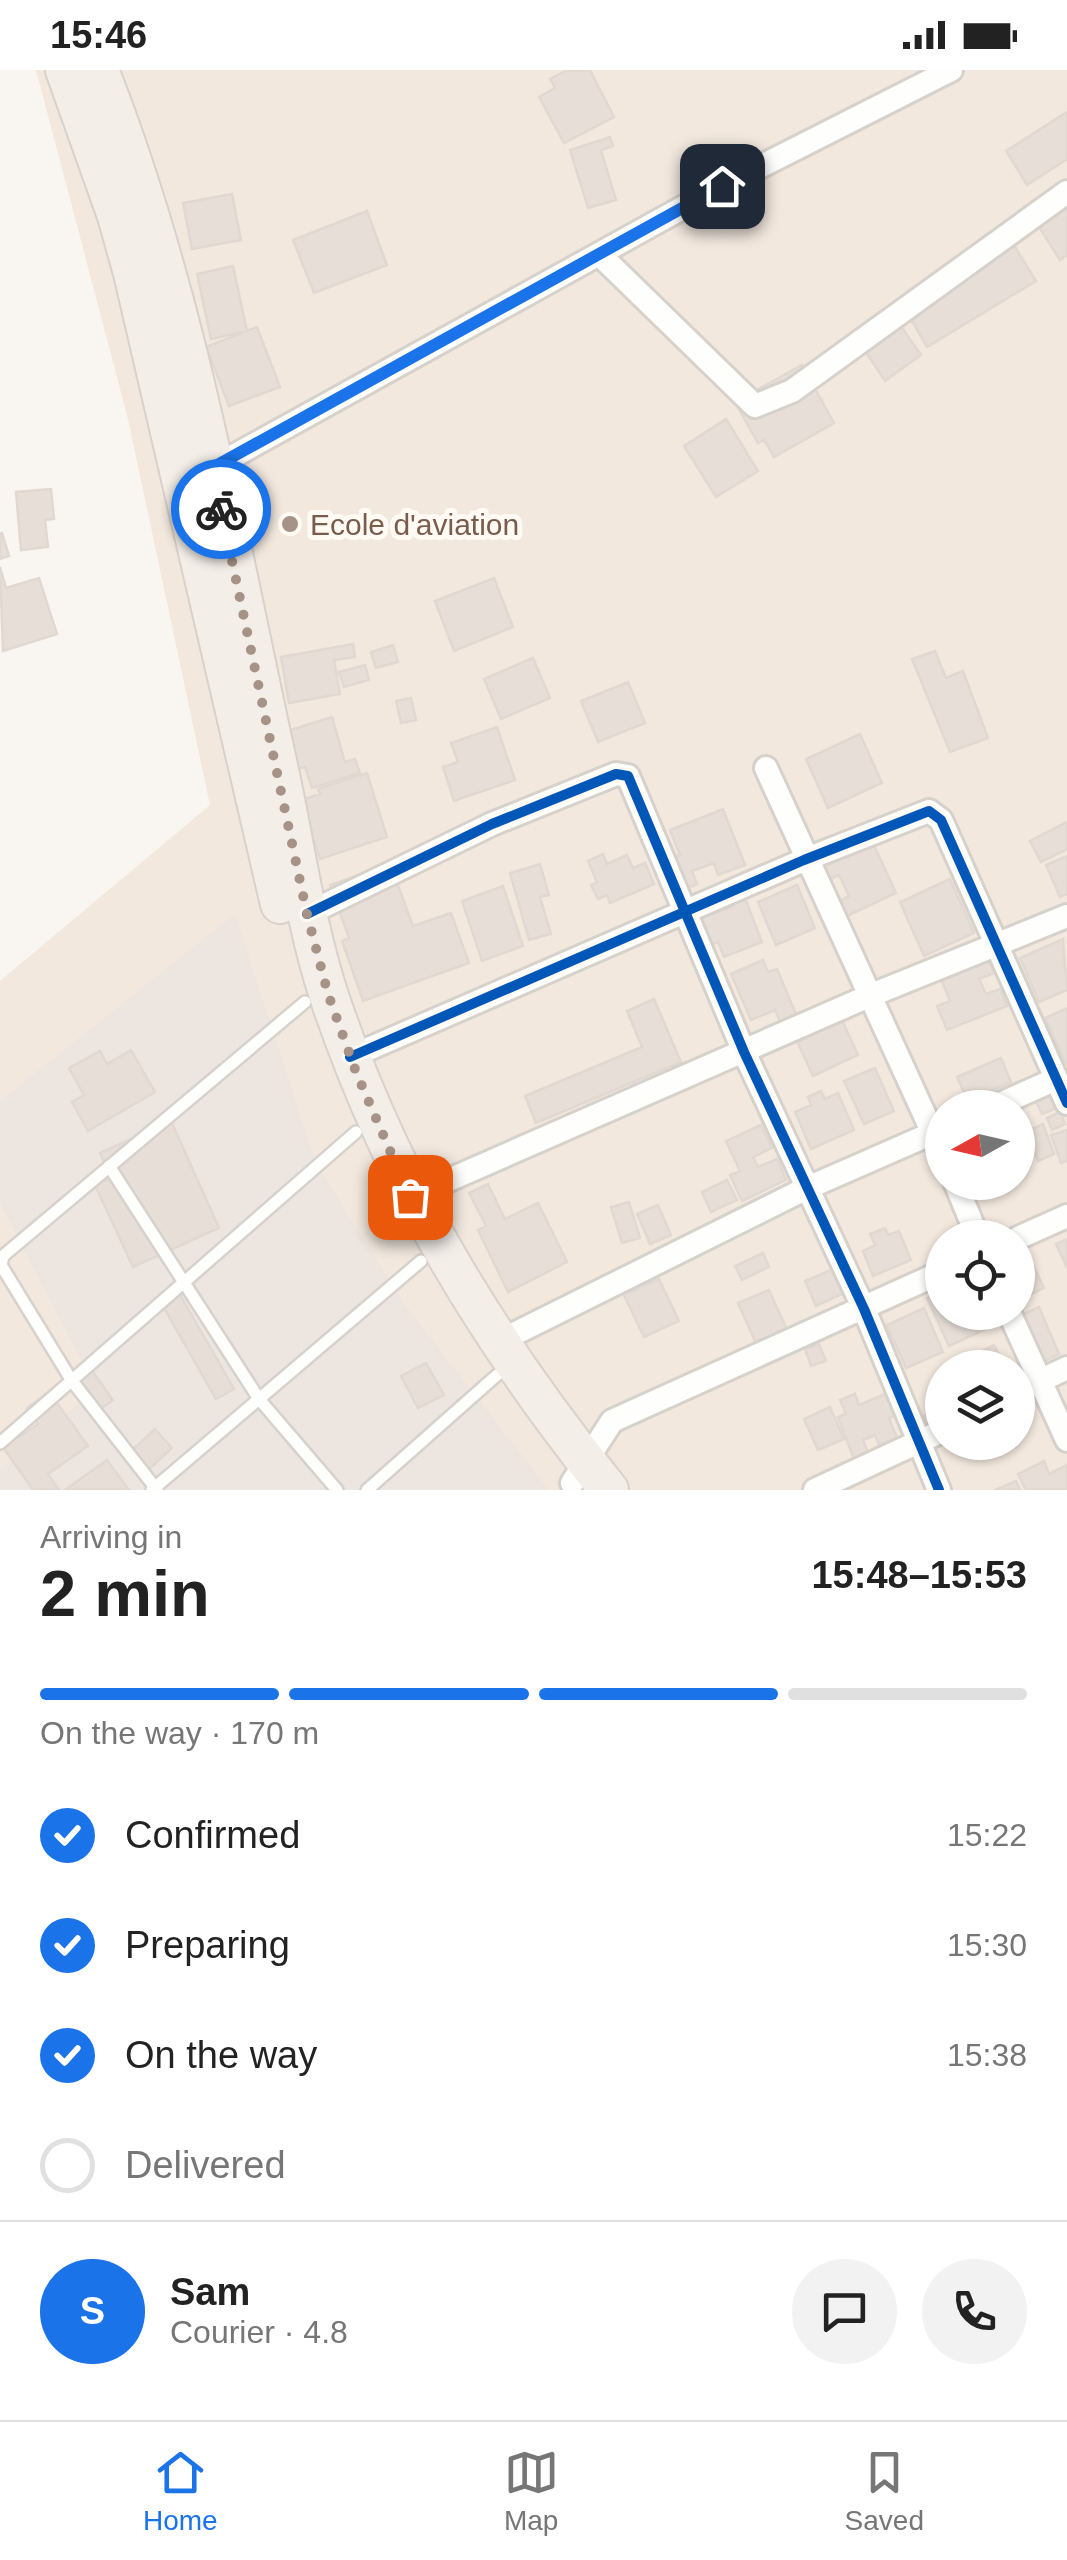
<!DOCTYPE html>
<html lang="en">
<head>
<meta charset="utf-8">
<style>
	body { margin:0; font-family:Helvetica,sans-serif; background:#f2f2f2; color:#222; height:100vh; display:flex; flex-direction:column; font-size:38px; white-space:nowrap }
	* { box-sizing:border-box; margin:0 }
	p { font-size:32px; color:#767676 }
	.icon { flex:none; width:55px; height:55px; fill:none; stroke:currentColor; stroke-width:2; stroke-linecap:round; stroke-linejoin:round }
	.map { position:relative; height:1420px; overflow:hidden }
	.drawer { display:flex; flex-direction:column; background:#fff; flex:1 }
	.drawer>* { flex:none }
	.needle { width:65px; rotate:262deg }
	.buttons { position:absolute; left:925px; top:1020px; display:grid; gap:20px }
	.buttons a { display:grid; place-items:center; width:110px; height:110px; border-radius:50%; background:#fff; box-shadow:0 2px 8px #0004; font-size:50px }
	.pin { position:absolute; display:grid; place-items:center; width:85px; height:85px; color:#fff; margin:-42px; border-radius:20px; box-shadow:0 5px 15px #0006 }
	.courier { position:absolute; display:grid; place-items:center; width:100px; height:100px; margin:-50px; border:8px solid #1a73e8; border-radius:50%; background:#fff; color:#222; box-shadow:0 2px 12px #0007 }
	.overview em { font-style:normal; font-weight:600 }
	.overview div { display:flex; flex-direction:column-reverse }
	.overview { display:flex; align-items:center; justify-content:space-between; height:170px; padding:0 40px }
	h1 { font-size:65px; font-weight:600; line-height:75px }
	.bar { display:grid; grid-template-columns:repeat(4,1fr); gap:15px 10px; align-content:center; height:120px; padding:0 40px }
	.bar i { height:12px; border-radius:8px; background:#e0e0e0 }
	.bar .selected { background:#1a73e8 }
	.bar p { grid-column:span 4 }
	.line { display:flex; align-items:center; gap:25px; padding:0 40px; border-top:2px solid #e0e0e0 }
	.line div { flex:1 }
	.round { display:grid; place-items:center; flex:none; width:105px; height:105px; border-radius:52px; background:#f2f2f2 }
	ol { padding:0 40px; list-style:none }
	li { display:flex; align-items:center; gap:30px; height:110px }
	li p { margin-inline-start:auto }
	li .icon { padding:10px; border-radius:50%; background:#1a73e8; color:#fff; stroke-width:4 }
	li:last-child { color:#767676 }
	li i { width:55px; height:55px; border:5px solid #e0e0e0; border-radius:50% }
	.status { display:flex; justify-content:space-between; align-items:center; height:70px; padding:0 50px; background:#fff; direction:ltr }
	.status svg { height:28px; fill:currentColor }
	.dock { display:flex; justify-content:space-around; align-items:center; height:140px; border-top:2px solid #e0e0e0; background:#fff; font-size:28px; color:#767676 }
	.dock a { display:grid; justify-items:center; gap:5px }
	.dock .selected { color:#1a73e8 }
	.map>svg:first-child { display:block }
</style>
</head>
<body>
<div class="status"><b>15:46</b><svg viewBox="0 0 49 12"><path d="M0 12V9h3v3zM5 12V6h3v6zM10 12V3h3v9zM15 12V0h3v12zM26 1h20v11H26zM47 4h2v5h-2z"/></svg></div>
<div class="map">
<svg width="1067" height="1420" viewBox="0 0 1067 1420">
	<rect width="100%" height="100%" fill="#f9f5f0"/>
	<!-- residential -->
	<path fill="#f2e8de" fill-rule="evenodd" d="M 36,0 L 1067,0 L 1067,1420 L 0,1420 L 0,911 L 210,735 L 128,349 ZM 942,1038 L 1018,1038 L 1018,1112 L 942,1112 ZM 942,1168 L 1018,1168 L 1018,1242 L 942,1242 ZM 942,1298 L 1018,1298 L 1018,1372 L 942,1372 Z"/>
	<!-- industrial -->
	<path fill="#ede5e0" d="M 235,844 L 316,1094 L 405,1235 L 549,1420 L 0,1420 L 0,1399 L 96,1319 L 0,1133 L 0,1031 Z"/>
	<!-- building -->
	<path fill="#e6ded7" stroke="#e2d8d2" stroke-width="2.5" d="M 567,0 L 590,0 L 614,47 L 564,73 L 539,27 L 555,18 L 550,9 Z
		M 1067,42 L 1067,89 L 1027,115 L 1006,81 Z
		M 610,67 L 613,76 L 601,80 L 616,130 L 588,138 L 570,80 Z
		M 1067,123 L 1067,185 L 1060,190 L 1032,146 Z
		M 232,124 L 241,170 L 192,179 L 183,133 Z
		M 367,141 L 387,195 L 314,223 L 293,170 Z
		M 1006,162 L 1036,211 L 927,277 L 905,239 Z
		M 233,196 L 247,261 L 211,269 L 197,204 Z
		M 896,249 L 921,285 L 885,311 L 853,263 Z
		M 257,257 L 280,317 L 229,336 L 206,277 Z
		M 802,295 L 834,353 L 774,387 L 764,370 L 758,373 L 735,332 Z
		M 726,349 L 758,401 L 716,427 L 684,376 Z
		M 51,419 L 54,449 L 45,450 L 48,477 L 21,480 L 16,422 Z
		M 2,463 L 9,486 L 0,489 L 0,464 Z
		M 0,497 L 6,518 L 39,508 L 57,564 L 3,581 Z
		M 494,508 L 513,557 L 454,581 L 435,531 Z
		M 353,574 L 355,587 L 334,590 L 340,624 L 289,633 L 281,587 Z
		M 393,575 L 398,592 L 376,598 L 371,582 Z
		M 935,581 L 946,608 L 963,601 L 988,668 L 950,682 L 912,589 Z
		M 533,588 L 550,628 L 501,649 L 484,609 Z
		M 365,595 L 369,610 L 344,617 L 339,602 Z
		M 628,612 L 645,653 L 598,672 L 581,631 Z
		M 411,628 L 416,650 L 401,653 L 396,631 Z
		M 332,647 L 345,692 L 355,689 L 360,703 L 312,718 L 305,697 L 298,699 L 287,661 Z
		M 497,657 L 515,710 L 454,731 L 443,697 L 458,692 L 451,673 Z
		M 860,664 L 882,713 L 828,738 L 806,689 Z
		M 367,703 L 387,767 L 320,789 L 301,730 L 320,724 L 318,719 Z
		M 723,739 L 745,795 L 718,805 L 714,793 L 692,801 L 697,814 L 682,820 L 670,789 L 680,785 L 670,760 Z
		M 1067,752 L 1067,779 L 1041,792 L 1030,771 Z
		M 871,769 L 896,823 L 847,846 L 840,831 L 849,826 L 839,805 L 830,809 L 822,792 Z
		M 603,784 L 607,794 L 627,785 L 633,798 L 645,793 L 654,814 L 610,833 L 607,825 L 598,829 L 591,815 L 597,812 L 588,791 Z
		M 1067,786 L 1067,824 L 1060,827 L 1046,795 Z
		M 390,794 L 413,856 L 451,843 L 469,893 L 363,931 L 342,871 L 349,868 L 330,815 Z
		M 540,794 L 549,825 L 540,827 L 551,864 L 529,870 L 510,803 Z
		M 950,809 L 974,863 L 924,886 L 900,832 Z
		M 797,815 L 815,858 L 776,875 L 758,832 Z
		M 503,816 L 523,876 L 482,891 L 462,831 Z
		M 743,823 L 762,872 L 724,887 L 718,872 L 706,877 L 693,843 L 710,836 L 713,844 L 734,836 L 731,828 Z
		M 1063,869 L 1067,920 L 1039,932 L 1020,888 Z
		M 987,888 L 994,903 L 979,909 L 986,924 L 1000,919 L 1007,936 L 947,960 L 937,936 L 950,931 L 940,907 Z
		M 763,890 L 768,902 L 777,899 L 796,944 L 780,951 L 775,940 L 751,950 L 731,904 Z
		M 654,929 L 681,992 L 536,1053 L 525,1026 L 642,977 L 627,941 Z
		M 1067,938 L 1067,996 L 1045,948 Z
		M 842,950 L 858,985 L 813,1006 L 797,971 Z
		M 131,980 L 155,1022 L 88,1061 L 72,1032 L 84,1025 L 69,998 L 100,981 L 107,994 Z
		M 1001,988 L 1011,1012 L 968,1031 L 957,1007 Z
		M 875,998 L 894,1041 L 864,1054 L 844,1011 Z
		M 1050,1020 L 1057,1038 L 1042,1044 L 1034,1027 Z
		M 821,1021 L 825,1029 L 838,1023 L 854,1060 L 811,1079 L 795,1042 L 811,1035 L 808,1027 Z
		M 1060,1042 L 1065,1054 L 1052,1060 L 1047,1048 Z
		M 171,1051 L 219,1158 L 133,1197 L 95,1115 L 111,1108 L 100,1083 Z
		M 1043,1054 L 1054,1084 L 1038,1091 L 1026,1062 Z
		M 761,1055 L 772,1078 L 753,1087 L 758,1097 L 777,1089 L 786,1110 L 742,1131 L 730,1105 L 740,1101 L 726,1071 Z
		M 1067,1060 L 1067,1091 L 1061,1093 L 1051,1065 Z
		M 727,1110 L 737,1130 L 711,1142 L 702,1122 Z
		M 488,1114 L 505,1149 L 538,1133 L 567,1192 L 508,1222 L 478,1160 L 486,1156 L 469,1123 Z
		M 629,1132 L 640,1168 L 622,1173 L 611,1137 Z
		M 658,1135 L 671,1165 L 650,1174 L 637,1144 Z
		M 885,1158 L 888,1165 L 899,1161 L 911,1190 L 873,1206 L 863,1181 L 875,1175 L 870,1164 Z
		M 1067,1169 L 1067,1198 L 1056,1174 Z
		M 763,1183 L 769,1197 L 742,1210 L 735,1196 Z
		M 1028,1185 L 1044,1218 L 1025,1227 L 1018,1212 L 1018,1190 Z
		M 833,1199 L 844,1223 L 816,1236 L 805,1211 Z
		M 659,1209 L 679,1251 L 644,1267 L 624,1225 Z
		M 769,1220 L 789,1264 L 758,1278 L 738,1233 Z
		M 178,1221 L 234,1319 L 216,1329 L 160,1231 Z
		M 942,1221 L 942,1242 L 996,1242 L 1001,1252 L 949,1276 L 927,1228 Z
		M 1039,1237 L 1059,1284 L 1041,1293 L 1020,1246 Z
		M 924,1238 L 943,1282 L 906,1298 L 887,1255 Z
		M 819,1274 L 826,1291 L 811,1296 L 805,1279 Z
		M 994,1275 L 1003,1292 L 987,1298 L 979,1283 Z
		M 426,1293 L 444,1325 L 418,1338 L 401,1306 Z
		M 90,1298 L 113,1330 L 96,1342 L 73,1310 Z
		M 49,1322 L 88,1376 L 48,1404 L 59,1420 L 33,1420 L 0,1373 L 0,1364 L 11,1355 L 19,1367 L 38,1354 L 27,1338 Z
		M 888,1323 L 897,1345 L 889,1348 L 897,1368 L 879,1375 L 875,1365 L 863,1370 L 868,1383 L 854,1389 L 838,1347 L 846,1344 L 840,1330 L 855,1324 L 859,1335 Z
		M 830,1337 L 844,1369 L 818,1380 L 804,1349 Z
		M 942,1341 L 942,1369 L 910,1350 Z
		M 155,1359 L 172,1378 L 146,1402 L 129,1383 Z
		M 107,1390 L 129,1420 L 65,1420 Z
		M 1044,1391 L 1049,1404 L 1067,1395 L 1067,1420 L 1026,1420 L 1018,1404 Z
		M 1016,1411 L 1020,1420 L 995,1420 Z"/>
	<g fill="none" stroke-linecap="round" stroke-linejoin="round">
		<!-- lane casing -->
		<g stroke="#d7d1cb" stroke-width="16">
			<path id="lane" d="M 109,1096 L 259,1329 L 337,1420
				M 0,1373 L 356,1062
				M 152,1420 L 421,1191
				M 157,1420 L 72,1311 L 1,1195 L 3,1186 L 305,932
				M 367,1420 L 497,1305"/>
		</g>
		<!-- street casing -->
		<g stroke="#d7d1cb" stroke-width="28">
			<path id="street" d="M 599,184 L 755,336 L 792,321 L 1067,122
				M 212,398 L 722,116 L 951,0
				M 766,698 L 942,1083
				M 307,844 L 492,754 L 616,704 L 628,706 L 744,982 L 864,1239 L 939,1420
				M 350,987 L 804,790 L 929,741 L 941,750 L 1067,1033
				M 991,1038 L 1056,1009
				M 955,1112 L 978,1168
				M 410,1127 L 869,926 L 1067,846
				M 1018,1168 L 1067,1146
				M 1009,1242 L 1067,1370
				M 502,1270 L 805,1119 L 942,1059
				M 1018,1321 L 1067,1298
				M 572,1413 L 612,1351 L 942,1202
				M 815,1420 L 942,1361"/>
		</g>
		<!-- primary casing -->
		<g stroke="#dad1cc" stroke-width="42">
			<path id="primary" d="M 65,0 L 117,146 L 133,203 L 280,834
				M 99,0 C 188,225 228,470 280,705 C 296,780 306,857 330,929 C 392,1113 488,1270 609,1420"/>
		</g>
		<!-- lane -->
		<use href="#lane" stroke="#fefefd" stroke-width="11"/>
		<!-- street -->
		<use href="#street" stroke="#fefefd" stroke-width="22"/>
		<!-- primary -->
		<use href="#primary" stroke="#f3eee8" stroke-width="38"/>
		<!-- cycleway casing -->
		<g stroke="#fffaf3" stroke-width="16">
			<path id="cycleway" d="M 307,844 L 492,754 L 616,704 L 628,706 L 744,982 L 864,1239 L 939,1420
				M 350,987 L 804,790 L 929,741 L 941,750 L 1067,1033"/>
		</g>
		<!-- cycleway -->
		<use href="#cycleway" stroke="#0057b8" stroke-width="10"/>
	</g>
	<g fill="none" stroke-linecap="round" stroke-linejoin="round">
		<!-- done -->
		<path stroke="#a69286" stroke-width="10" stroke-dasharray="0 18" d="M 221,439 L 307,844 L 328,924 L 356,1002 L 410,1127"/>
		<!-- route -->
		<path stroke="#1a73e8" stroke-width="12" d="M 221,439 L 212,398 L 722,116"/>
	</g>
	<!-- markers -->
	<circle fill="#a69286" stroke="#fffaf3" stroke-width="4" cx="290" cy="454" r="10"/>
	<g text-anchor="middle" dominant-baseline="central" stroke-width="10" stroke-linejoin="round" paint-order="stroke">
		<!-- poi labels -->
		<g font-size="30" fill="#7a5c4d" stroke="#fffaf3" text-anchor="start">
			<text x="310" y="454">Ecole d'aviation</text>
		</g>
	</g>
</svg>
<div class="buttons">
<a><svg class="needle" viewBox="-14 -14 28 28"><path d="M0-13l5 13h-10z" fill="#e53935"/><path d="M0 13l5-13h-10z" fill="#767676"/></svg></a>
<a><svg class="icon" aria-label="locate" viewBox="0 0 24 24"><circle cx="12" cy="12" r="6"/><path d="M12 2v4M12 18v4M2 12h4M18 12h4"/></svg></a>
<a><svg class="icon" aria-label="layers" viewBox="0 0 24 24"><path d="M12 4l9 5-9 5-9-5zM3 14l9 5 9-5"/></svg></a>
</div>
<div class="pin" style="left:410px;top:1127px;background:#ea580c"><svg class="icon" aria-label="bag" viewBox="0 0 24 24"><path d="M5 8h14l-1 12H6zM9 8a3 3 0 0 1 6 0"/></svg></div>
<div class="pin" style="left:722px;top:116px;background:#1f2937"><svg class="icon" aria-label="home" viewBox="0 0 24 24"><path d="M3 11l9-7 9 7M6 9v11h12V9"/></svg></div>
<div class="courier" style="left:221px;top:439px"><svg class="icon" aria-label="bike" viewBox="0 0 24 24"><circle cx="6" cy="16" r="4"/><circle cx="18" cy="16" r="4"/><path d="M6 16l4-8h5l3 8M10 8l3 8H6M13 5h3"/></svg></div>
</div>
<section class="drawer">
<div class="overview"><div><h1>2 min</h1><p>Arriving in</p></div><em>15:48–15:53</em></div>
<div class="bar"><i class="selected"></i><i class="selected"></i><i class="selected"></i><i></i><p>On the way · 170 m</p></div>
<ol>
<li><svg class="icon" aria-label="check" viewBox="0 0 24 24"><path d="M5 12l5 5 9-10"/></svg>Confirmed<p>15:22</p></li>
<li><svg class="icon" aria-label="check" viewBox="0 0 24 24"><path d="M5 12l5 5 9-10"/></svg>Preparing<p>15:30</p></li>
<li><svg class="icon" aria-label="check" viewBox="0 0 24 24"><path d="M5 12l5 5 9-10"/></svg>On the way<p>15:38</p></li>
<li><i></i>Delivered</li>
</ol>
<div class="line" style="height:180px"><b class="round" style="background:#1a73e8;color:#fff">S</b><div><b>Sam</b><p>Courier · 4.8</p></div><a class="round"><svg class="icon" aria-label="chat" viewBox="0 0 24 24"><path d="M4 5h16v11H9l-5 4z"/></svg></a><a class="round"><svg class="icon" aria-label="phone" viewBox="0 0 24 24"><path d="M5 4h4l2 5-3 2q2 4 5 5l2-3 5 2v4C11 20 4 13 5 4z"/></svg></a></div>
</section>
<nav class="dock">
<a class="selected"><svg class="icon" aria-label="home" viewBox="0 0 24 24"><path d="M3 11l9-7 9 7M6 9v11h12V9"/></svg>Home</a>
<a><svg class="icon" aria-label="map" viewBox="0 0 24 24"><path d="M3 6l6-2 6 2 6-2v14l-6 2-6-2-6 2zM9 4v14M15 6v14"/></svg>Map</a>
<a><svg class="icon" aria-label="saved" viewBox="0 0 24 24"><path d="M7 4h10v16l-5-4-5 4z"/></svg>Saved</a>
</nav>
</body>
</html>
